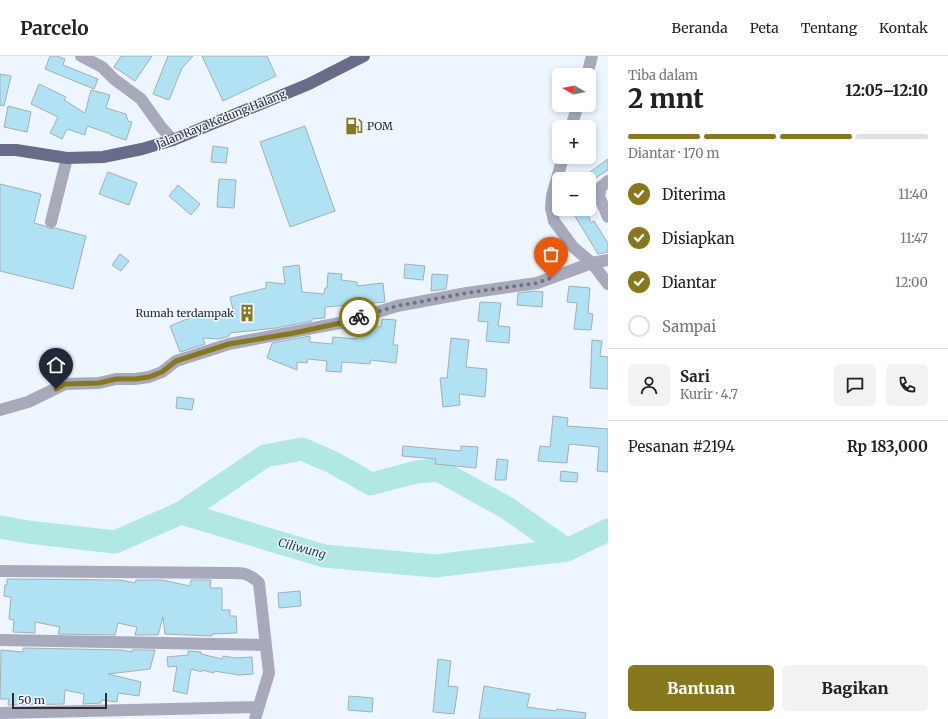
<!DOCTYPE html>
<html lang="id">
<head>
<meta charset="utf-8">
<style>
	body { margin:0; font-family:Merriweather,serif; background:#f2f2f2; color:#222; height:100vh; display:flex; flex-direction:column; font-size:15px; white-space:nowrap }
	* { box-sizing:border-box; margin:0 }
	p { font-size:13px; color:#767676 }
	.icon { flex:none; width:22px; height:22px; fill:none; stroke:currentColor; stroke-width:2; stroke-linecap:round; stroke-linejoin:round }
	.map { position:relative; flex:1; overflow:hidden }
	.details { display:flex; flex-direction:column; background:#fff; width:340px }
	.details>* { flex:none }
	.needle { width:26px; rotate:279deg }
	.buttons { position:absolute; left:552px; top:12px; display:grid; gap:8px }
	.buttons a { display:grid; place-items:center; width:44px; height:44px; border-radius:6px; background:#fff; box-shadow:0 2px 6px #0003; font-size:20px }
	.scale { position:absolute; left:12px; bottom:10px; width:95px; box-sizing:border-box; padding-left:4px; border:2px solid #2b2e32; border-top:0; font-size:11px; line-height:14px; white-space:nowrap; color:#2b2e32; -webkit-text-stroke:3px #edf5ff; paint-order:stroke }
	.pin { position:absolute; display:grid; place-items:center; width:34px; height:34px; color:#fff; margin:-41px -17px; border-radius:50% 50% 50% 0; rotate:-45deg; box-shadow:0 0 4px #0007 }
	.pin .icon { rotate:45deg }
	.courier { position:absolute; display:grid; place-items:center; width:40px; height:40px; margin:-20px; border:3px solid #88781d; border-radius:50%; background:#fff; color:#222; box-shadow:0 1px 5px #0007 }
	.head em { font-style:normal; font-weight:800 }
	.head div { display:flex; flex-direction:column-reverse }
	.head { display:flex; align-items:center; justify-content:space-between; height:68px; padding:0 20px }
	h1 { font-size:26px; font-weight:800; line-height:30px }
	.bar { display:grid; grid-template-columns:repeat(4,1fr); gap:6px 4px; align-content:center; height:48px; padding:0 20px }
	.bar i { height:5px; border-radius:3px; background:#e0e0e0 }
	.bar .selected { background:#88781d }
	.bar p { grid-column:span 4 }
	.line { display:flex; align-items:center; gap:10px; padding:0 20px; border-top:1px solid #e0e0e0 }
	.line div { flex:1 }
	.round { display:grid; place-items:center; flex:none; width:42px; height:42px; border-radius:6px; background:#f2f2f2 }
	ol { padding:0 20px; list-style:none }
	li { display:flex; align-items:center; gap:12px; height:44px }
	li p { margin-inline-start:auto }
	li .icon { padding:4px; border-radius:50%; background:#88781d; color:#fff; stroke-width:4 }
	li:last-child { color:#767676 }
	li i { width:22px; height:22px; border:2px solid #e0e0e0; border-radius:50% }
	.primary-button { display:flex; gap:8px; margin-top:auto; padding:8px 20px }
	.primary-button a { flex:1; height:46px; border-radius:6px; background:#88781d; color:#fff; font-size:16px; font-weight:800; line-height:46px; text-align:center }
	.primary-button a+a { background:#f2f2f2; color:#222 }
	header { display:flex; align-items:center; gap:24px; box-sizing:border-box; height:56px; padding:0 20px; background:#fff; border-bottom:1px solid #e0e0e0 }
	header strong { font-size:19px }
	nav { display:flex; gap:22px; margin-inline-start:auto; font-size:14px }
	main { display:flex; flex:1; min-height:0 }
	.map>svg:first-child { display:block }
</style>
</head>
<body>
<header>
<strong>Parcelo</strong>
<nav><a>Beranda</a><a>Peta</a><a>Tentang</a><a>Kontak</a></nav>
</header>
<main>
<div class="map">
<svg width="608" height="663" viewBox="0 0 608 663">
	<rect width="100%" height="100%" fill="#edf5ff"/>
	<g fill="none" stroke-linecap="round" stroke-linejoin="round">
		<!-- river -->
		<path stroke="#b1e8e4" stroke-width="23" d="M 181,457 L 265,400 L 302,393 L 334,407 L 371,428 L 416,416 L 438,414 L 507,452 L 567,494
			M 0,471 L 28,476 L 115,486 L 181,457 L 324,500 L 435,510 L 567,494 L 608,474"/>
	</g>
	<!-- building -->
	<path fill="#b1e2f4" stroke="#a2afb3" d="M 50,0 L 57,0 L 65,3 L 63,9 L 98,23 L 94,33 L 45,13 Z
		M 121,0 L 152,0 L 135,25 L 114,11 Z
		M 168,0 L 193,0 L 182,12 L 169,44 L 153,38 Z
		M 202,0 L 267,0 L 276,20 L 223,45 Z
		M 0,18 L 11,20 L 4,50 L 0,49 Z
		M 39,28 L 66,41 L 64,44 L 85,57 L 91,34 L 110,39 L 106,52 L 126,58 L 128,65 L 132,66 L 126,84 L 111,79 L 111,78 L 87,70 L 85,79 L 67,73 L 62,83 L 50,77 L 58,61 L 31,48 Z
		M 8,50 L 31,56 L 27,76 L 4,71 Z
		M 305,70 L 335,155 L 290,171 L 260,86 Z
		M 213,90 L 228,92 L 226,107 L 211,106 Z
		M 608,103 L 608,114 L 589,126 L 589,123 L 580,123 Z
		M 108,116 L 137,127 L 129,149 L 99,138 Z
		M 219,123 L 236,124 L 234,152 L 217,151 Z
		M 0,128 L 41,138 L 34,167 L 45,170 L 50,173 L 55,172 L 86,180 L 73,233 L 0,215 Z
		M 178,129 L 200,148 L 191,159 L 169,140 Z
		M 579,153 L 586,153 L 591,167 L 594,165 L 608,187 L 608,196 L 598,198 L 572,155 Z
		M 120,198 L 129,205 L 121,215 L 112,209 Z
		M 405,208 L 425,210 L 423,224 L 404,222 Z
		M 299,209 L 302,236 L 324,238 L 325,232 L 327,232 L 328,217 L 342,218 L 341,224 L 357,226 L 357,230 L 383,227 L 385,246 L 325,251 L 325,262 L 312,263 L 312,265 L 276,272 L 230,277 L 229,280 L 219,283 L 203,282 L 205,288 L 180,296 L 170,270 L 207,255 L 234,258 L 230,241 L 266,232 L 266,226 L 285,228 L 283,211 Z
		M 432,218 L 448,219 L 446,233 L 431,235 Z
		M 569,230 L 590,232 L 588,257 L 593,258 L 591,274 L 574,273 L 577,247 L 567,246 Z
		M 533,235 L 543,236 L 542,251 L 517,249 L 518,237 Z
		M 480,246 L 501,247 L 498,270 L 510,271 L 509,287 L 486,285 L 488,266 L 478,265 Z
		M 382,263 L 396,264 L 393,289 L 398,289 L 396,307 L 371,304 L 370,308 L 342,306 L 341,316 L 326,315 L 327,305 L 308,303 L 307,307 L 297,306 L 297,314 L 267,302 L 272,287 L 310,280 L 310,286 L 332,288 L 333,281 L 357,283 L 358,270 L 381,271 Z
		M 451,282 L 469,284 L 466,311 L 487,313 L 485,341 L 459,338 L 460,349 L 443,351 L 440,322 L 447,322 Z
		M 592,284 L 602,285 L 600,300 L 608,301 L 608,333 L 590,332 Z
		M 177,341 L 194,343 L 192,354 L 176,352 Z
		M 553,360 L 568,362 L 567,370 L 608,373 L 608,416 L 597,415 L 599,391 L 569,388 L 567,407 L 538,405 L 540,390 L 550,391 Z
		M 403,390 L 461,395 L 461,390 L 478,391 L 476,412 L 435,408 L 436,403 L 402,400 Z
		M 497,403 L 508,404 L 506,424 L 495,424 Z
		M 561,415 L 578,417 L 577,426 L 560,425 Z
		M 7,523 L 120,524 L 135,527 L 136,524 L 162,524 L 190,530 L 191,524 L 211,524 L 210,532 L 222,532 L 222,554 L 230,554 L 230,560 L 236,560 L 237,577 L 212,578 L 212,580 L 165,578 L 163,561 L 158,579 L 135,579 L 137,571 L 118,567 L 115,579 L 58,578 L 60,571 L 35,566 L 35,577 L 13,576 L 14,564 L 9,563 L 11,541 L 4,540 L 5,529 L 7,529 Z
		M 300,535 L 301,550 L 279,552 L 278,537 Z
		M 23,592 L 121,594 L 132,596 L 132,594 L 155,594 L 150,613 L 108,618 L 141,626 L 139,640 L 118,637 L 117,646 L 101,644 L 101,647 L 83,648 L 84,638 L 65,634 L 64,648 L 8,649 L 9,643 L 0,643 L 1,594 L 23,596 Z
		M 188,595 L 201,596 L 201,598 L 222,603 L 223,600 L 236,602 L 252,601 L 253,618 L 239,619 L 214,615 L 214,617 L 202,614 L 202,616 L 191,613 L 187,638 L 173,635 L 177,610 L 168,611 L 167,601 L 188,599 Z
		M 438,603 L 451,605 L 448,630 L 458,631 L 454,658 L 433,656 Z
		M 484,630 L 530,638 L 527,651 L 556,655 L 557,653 L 586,657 L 585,663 L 479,663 Z
		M 349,640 L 373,642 L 372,656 L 348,654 Z"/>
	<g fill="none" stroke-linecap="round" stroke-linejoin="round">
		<!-- minor -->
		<path stroke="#a8a9bb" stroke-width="12" d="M 81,0 L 102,11 L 114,23 L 141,43 L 161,71 L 173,84
			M 587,19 L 592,0
			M 571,71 L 578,49
			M 563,101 L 552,140 L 551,152 L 554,165 L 573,191 L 592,207 L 608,228
			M 608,125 L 601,131 L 599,140 L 608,161
			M 51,166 L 67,102
			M 0,354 L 28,346 L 65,328 L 99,327 L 116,323 L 135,323 L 149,321 L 162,316 L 176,305 L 229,288 L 345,266 L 397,250 L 467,237 L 537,227 L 592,207 L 608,204
			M 0,515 L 228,517 C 242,517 248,516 259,527 L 269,617 L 255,663
			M 0,584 L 266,589
			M 0,657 L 257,651"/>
		<!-- major -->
		<path stroke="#6a6a89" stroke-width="12" d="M 0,94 L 16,94 L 67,102 L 103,101 L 142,93 L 173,84 L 309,28 L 364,0"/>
	</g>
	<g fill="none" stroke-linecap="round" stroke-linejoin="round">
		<!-- done -->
		<path stroke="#6f747a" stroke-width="4" stroke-dasharray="0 7.2" d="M 359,261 L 397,250 L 467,237 L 537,227 L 551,222"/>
		<!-- route -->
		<path stroke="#88781d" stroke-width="5" d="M 56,333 L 65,328 L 99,327 L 116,323 L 135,323 L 149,321 L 162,316 L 176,305 L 229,288 L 294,277 L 345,266 L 359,261"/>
	</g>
	<!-- icons -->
	<defs>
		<g id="fuel-bare" transform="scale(1.38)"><path d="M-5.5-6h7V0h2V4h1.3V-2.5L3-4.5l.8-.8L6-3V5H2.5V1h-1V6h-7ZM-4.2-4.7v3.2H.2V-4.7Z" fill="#88781d" stroke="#edf5ff" stroke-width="2.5" paint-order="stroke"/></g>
		<g id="building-bare" transform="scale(1.38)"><path d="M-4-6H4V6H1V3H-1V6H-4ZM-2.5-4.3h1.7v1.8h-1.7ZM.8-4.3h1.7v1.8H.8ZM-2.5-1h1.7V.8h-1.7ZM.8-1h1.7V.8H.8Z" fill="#88781d" stroke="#edf5ff" stroke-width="2.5" paint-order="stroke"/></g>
	</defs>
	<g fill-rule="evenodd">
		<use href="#fuel-bare" x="354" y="70"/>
		<use href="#building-bare" x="247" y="257"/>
	</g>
	<g text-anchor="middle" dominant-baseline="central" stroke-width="3" stroke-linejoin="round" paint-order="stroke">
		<!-- street labels -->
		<g font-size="11" fill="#2b2e32" stroke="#edf5ff">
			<text transform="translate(221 63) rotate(-22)">Jalan Raya Kedung Halang</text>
		</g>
		<!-- poi labels -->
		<g font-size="11" fill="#2b2e32" stroke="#edf5ff" text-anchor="start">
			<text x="367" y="70">POM</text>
			<text x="234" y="257" text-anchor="end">Rumah terdampak</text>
		</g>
		<!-- water labels -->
		<g font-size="12" font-style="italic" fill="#1b4c4a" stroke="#edf5ff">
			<text transform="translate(302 492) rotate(15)">Ciliwung</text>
		</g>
	</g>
</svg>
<div class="buttons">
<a><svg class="needle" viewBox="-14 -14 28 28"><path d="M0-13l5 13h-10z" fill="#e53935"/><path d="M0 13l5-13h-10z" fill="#767676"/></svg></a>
<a>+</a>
<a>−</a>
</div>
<div class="scale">50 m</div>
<div class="pin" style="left:551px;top:222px;background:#ea580c"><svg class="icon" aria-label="bag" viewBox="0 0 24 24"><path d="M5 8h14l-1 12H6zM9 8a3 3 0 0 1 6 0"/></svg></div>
<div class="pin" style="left:56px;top:333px;background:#1f2937"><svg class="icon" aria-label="home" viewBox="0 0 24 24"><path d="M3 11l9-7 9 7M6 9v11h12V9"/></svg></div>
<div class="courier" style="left:359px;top:261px"><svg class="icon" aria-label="bike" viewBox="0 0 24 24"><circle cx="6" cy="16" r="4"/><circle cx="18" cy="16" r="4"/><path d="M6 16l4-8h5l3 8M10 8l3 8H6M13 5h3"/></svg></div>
</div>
<section class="details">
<div class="head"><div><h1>2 mnt</h1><p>Tiba dalam</p></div><em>12:05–12:10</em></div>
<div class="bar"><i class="selected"></i><i class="selected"></i><i class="selected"></i><i></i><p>Diantar · 170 m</p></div>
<ol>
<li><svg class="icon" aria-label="check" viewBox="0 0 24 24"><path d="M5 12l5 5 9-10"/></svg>Diterima<p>11:40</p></li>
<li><svg class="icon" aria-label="check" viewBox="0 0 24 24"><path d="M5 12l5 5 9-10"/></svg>Disiapkan<p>11:47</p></li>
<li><svg class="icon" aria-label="check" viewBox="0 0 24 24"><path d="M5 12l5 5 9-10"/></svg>Diantar<p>12:00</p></li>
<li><i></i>Sampai</li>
</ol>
<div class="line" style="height:72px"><a class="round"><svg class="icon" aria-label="person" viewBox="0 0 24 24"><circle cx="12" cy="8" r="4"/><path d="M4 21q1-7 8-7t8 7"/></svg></a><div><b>Sari</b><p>Kurir · 4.7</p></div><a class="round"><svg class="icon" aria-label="chat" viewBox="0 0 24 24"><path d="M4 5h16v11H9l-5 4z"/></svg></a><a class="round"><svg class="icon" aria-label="phone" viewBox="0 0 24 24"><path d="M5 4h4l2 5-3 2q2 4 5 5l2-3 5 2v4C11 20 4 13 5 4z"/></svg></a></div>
<div class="line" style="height:52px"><div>Pesanan #2194</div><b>Rp 183,000</b></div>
<div class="primary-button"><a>Bantuan</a><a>Bagikan</a></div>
</section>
</main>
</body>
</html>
